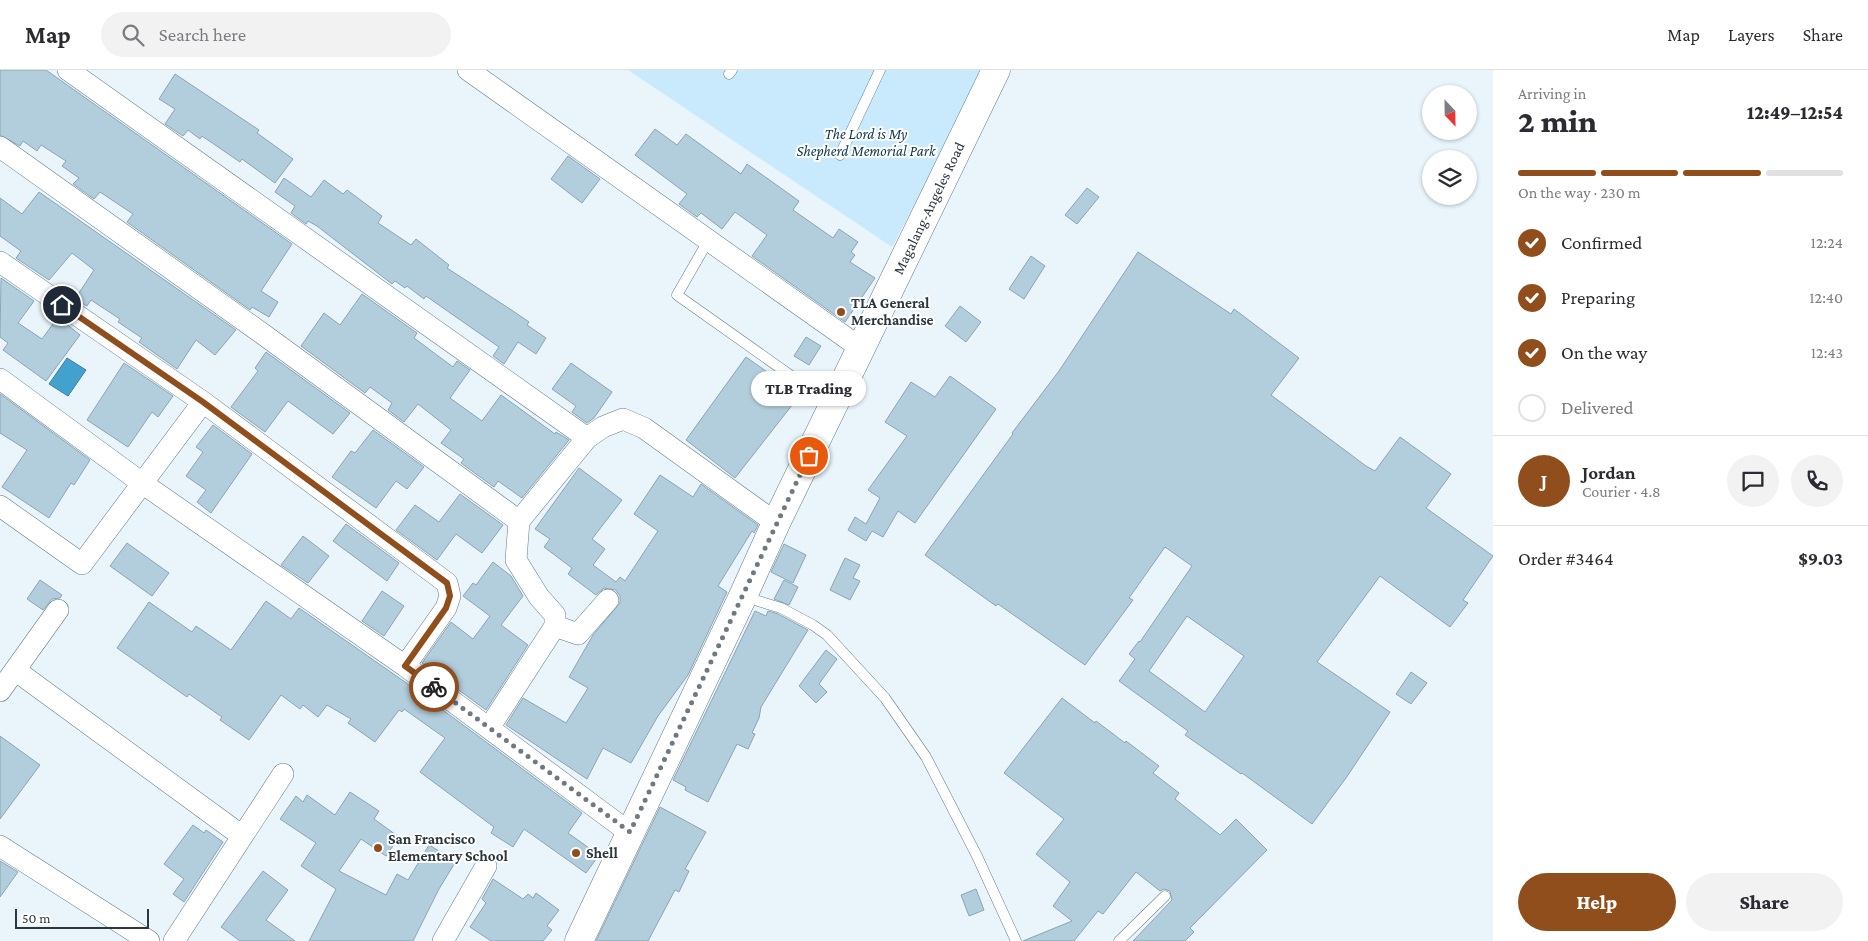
<!DOCTYPE html>
<html lang="en">
<head>
<meta charset="utf-8">
<style>
	body { margin:0; font-family:"Crimson Pro",serif; background:#f2f2f3; color:#2b2b33; height:100vh; display:flex; flex-direction:column; font-size:19px; white-space:nowrap }
	* { box-sizing:border-box; margin:0 }
	p { font-size:16px; color:#7c7c81 }
	.icon { flex:none; width:28px; height:28px; fill:none; stroke:currentColor; stroke-width:2; stroke-linecap:round; stroke-linejoin:round }
	.map { position:relative; flex:1; overflow:hidden }
	.drawer { display:flex; flex-direction:column; background:#fff; width:375px }
	.drawer>* { flex:none }
	.needle { width:32px; rotate:158deg }
	.buttons { position:absolute; left:1422px; top:15px; display:grid; gap:10px }
	.buttons a { display:grid; place-items:center; width:55px; height:55px; border-radius:50%; background:#fff; box-shadow:0 1px 4px #0004; font-size:25px }
	.scale { position:absolute; left:15px; bottom:12px; width:134px; box-sizing:border-box; padding-left:5px; border:2px solid #2b373d; border-top:0; font-size:14px; line-height:18px; white-space:nowrap; color:#2b373d; -webkit-text-stroke:4px #fff; paint-order:stroke }
	.pin { position:absolute; display:grid; place-items:center; width:42px; height:42px; color:#fff; margin:-21px; border:2px solid #fff; border-radius:50%; box-shadow:0 1px 5px #0007 }
	.courier { position:absolute; display:grid; place-items:center; width:50px; height:50px; margin:-25px; border:4px solid #904e1d; border-radius:50%; background:#fff; color:#222; box-shadow:0 1px 6px #0007 }
	.bubble { position:absolute; height:35px; border-radius:18px; background:#fff; box-shadow:0 1px 4px #0004; font-size:16px; font-weight:800; line-height:35px; text-align:center }
	.overview em { font-style:normal; font-weight:800 }
	.overview div { display:flex; flex-direction:column-reverse }
	.overview { display:flex; align-items:center; justify-content:space-between; height:85px; padding:0 25px }
	h1 { font-size:32px; font-weight:800; line-height:38px }
	.bar { display:grid; grid-template-columns:repeat(4,1fr); gap:8px 5px; align-content:center; height:60px; padding:0 25px }
	.bar i { height:6px; border-radius:4px; background:#e1e1e2 }
	.bar .selected { background:#904e1d }
	.bar p { grid-column:span 4 }
	.line { display:flex; align-items:center; gap:12px; padding:0 25px; border-top:1px solid #e1e1e2 }
	.line div { flex:1 }
	.round { display:grid; place-items:center; flex:none; width:52px; height:52px; border-radius:26px; background:#f2f2f3 }
	ol { padding:0 25px; list-style:none }
	li { display:flex; align-items:center; gap:15px; height:55px }
	li p { margin-inline-start:auto }
	li .icon { padding:5px; border-radius:50%; background:#904e1d; color:#fff; stroke-width:4 }
	li:last-child { color:#7c7c81 }
	li i { width:28px; height:28px; border:2px solid #e1e1e2; border-radius:50% }
	.cta { display:flex; gap:10px; margin-top:auto; padding:10px 25px }
	.cta a { flex:1; height:58px; border-radius:30px; background:#904e1d; color:#fff; font-size:20px; font-weight:800; line-height:58px; text-align:center }
	.cta a+a { background:#f2f2f3; color:#2b2b33 }
	header { display:flex; align-items:center; gap:30px; box-sizing:border-box; height:70px; padding:0 25px; background:#fff; border-bottom:1px solid #e1e1e2 }
	header strong { font-size:24px }
	nav { display:flex; gap:28px; margin-inline-start:auto; font-size:18px }
	.search { width:350px; height:45px; background:#f2f2f3; display:flex; align-items:center; gap:12px; box-sizing:border-box; padding:0 18px; border-radius:28px; color:#7c7c81; font-size:19px }
	main { display:flex; flex:1; min-height:0 }
	.map>svg:first-child { display:block }
</style>
</head>
<body>
<header>
<strong>Map</strong>
<div class="search"><svg class="icon" aria-label="search" viewBox="0 0 24 24"><circle cx="10" cy="10" r="6"/><path d="M15 15l6 6"/></svg>Search here</div>
<nav><a>Map</a><a>Layers</a><a>Share</a></nav>
</header>
<main>
<div class="map">
<svg width="1493" height="871" viewBox="0 0 1493 871">
	<rect width="100%" height="100%" fill="#e9f4fb"/>
	<!-- green -->
	<path fill="#c9eafd" d="M 628,0 L 985,0 L 892,177 Z"/>
	<!-- water -->
	<path fill="#43a1ce" stroke="#3c81a2" d="M 67,288 L 86,300 L 68,326 L 49,314 Z"/>
	<!-- building -->
	<path fill="#b2cedd" stroke="#8aa5b4" fill-rule="evenodd" d="M 0,0 L 46,0 L 292,174 L 261,221 L 278,232 L 269,247 L 252,237 L 250,240 L 127,152 L 133,144 L 100,122 L 94,129 L 73,114 L 79,108 L 62,96 L 66,91 L 41,75 L 37,81 L 23,71 L 20,76 L 0,65 Z
		M 175,4 L 259,60 L 257,63 L 293,89 L 275,113 L 242,89 L 240,92 L 202,66 L 200,69 L 188,60 L 183,66 L 165,54 L 175,39 L 159,29 Z
		M 655,59 L 677,75 L 686,64 L 741,104 L 747,94 L 799,131 L 793,140 L 833,168 L 839,159 L 858,172 L 851,182 L 855,185 L 850,192 L 875,208 L 845,252 L 752,186 L 767,165 L 735,142 L 722,159 L 701,143 L 697,147 L 679,134 L 687,124 L 635,85 Z
		M 568,86 L 600,109 L 582,133 L 551,109 Z
		M 284,108 L 311,127 L 324,110 L 343,124 L 347,120 L 382,146 L 378,153 L 411,175 L 416,169 L 449,195 L 447,198 L 513,241 L 529,252 L 527,255 L 546,268 L 536,284 L 518,272 L 504,294 L 493,286 L 499,277 L 426,226 L 424,229 L 407,216 L 405,218 L 395,211 L 392,214 L 317,156 L 308,151 L 306,154 L 291,143 L 295,136 L 275,122 Z
		M 1087,118 L 1099,127 L 1077,154 L 1065,145 Z
		M 39,122 L 236,260 L 235,261 L 215,285 L 196,270 L 177,299 L 139,272 L 142,268 L 118,252 L 120,249 L 91,230 L 87,236 L 75,229 L 94,200 L 72,183 L 49,210 L 16,188 L 21,181 L 0,166 L 0,128 L 22,144 Z
		M 1138,182 L 1231,244 L 1234,239 L 1299,288 L 1271,325 L 1366,396 L 1375,401 L 1400,367 L 1451,404 L 1426,438 L 1493,486 L 1463,530 L 1468,533 L 1450,557 L 1380,506 L 1317,592 L 1390,642 L 1346,708 L 1312,754 L 1242,703 L 1241,704 L 1185,665 L 1188,661 L 1119,611 L 1135,589 L 1129,584 L 1139,571 L 1140,572 L 1192,496 L 1165,477 L 1129,528 L 1133,530 L 1085,595 L 998,534 L 996,536 L 925,485 L 1013,364 L 1012,363 L 1059,301 ZM 1187,546 L 1244,586 L 1205,642 L 1149,601 Z
		M 1031,186 L 1045,196 L 1024,229 L 1009,219 Z
		M 1,208 L 34,231 L 18,253 L 42,269 L 58,247 L 80,265 L 46,311 L 3,280 L 8,273 L 0,267 Z
		M 362,224 L 417,263 L 414,268 L 453,297 L 457,291 L 470,300 L 450,328 L 482,351 L 501,325 L 555,364 L 556,362 L 569,370 L 522,428 L 498,411 L 494,417 L 461,393 L 464,389 L 441,373 L 451,360 L 418,334 L 404,352 L 388,340 L 392,333 L 370,317 L 365,323 L 301,276 L 324,243 L 340,255 Z
		M 960,236 L 981,252 L 966,272 L 945,256 Z
		M 806,267 L 821,276 L 809,295 L 794,286 Z
		M 266,282 L 350,343 L 333,364 L 288,331 L 265,362 L 231,337 L 258,301 L 255,298 Z
		M 746,287 L 800,325 L 735,408 L 686,370 Z
		M 124,293 L 173,326 L 158,347 L 152,342 L 128,377 L 87,350 Z
		M 571,293 L 612,322 L 594,348 L 587,353 L 572,342 L 576,336 L 552,319 Z
		M 950,306 L 996,339 L 915,453 L 898,441 L 883,467 L 872,461 L 866,471 L 848,460 L 855,447 L 866,454 L 880,428 L 868,420 L 907,366 L 885,352 L 911,312 L 935,327 Z
		M 0,324 L 90,390 L 74,415 L 71,413 L 49,448 L 2,417 L 27,380 L 0,363 Z
		M 213,355 L 252,384 L 211,443 L 197,432 L 206,420 L 186,406 L 203,382 L 196,377 Z
		M 373,360 L 424,397 L 407,419 L 396,411 L 376,438 L 332,407 L 351,381 L 355,383 Z
		M 579,398 L 622,430 L 592,469 L 605,479 L 593,495 L 616,512 L 620,507 L 625,511 L 658,461 L 634,444 L 660,405 L 693,427 L 701,414 L 758,455 L 754,463 L 752,461 L 718,516 L 727,522 L 688,605 L 658,646 L 631,693 L 603,678 L 587,709 L 506,655 L 523,628 L 566,653 L 588,618 L 569,607 L 593,565 L 620,533 L 620,526 L 616,520 L 604,518 L 596,525 L 568,504 L 572,498 L 544,477 L 550,469 L 535,459 Z
		M 460,424 L 503,455 L 482,483 L 456,464 L 437,490 L 396,460 L 415,435 L 439,452 Z
		M 346,454 L 399,493 L 387,511 L 333,471 Z
		M 303,466 L 329,486 L 308,513 L 281,495 Z
		M 127,473 L 169,503 L 152,526 L 110,496 Z
		M 784,474 L 806,485 L 793,513 L 771,502 Z
		M 845,488 L 860,495 L 853,508 L 860,511 L 850,530 L 830,520 Z
		M 493,492 L 511,506 L 523,526 L 501,555 L 528,575 L 486,640 L 422,593 L 451,552 L 473,569 L 490,546 L 463,526 L 473,513 L 476,515 Z
		M 40,510 L 62,525 L 60,528 L 52,529 L 43,540 L 27,529 Z
		M 784,510 L 798,517 L 789,535 L 774,529 Z
		M 382,521 L 404,536 L 384,566 L 362,551 Z
		M 266,531 L 291,549 L 299,538 L 405,612 L 582,743 L 568,763 L 599,785 L 586,803 L 524,759 L 513,777 L 491,763 L 494,757 L 420,702 L 445,668 L 404,639 L 402,642 L 399,640 L 375,672 L 348,653 L 351,649 L 327,635 L 318,647 L 303,635 L 300,639 L 281,625 L 249,670 L 220,650 L 222,647 L 189,624 L 187,627 L 117,578 L 149,532 L 192,562 L 196,556 L 231,580 Z
		M 755,541 L 766,546 L 768,541 L 778,544 L 808,560 L 761,637 L 759,648 L 752,663 L 755,664 L 748,679 L 737,674 L 708,732 L 685,720 L 686,717 L 673,710 Z
		M 826,580 L 837,589 L 819,614 L 827,622 L 816,633 L 799,616 Z
		M 1411,602 L 1427,613 L 1411,634 L 1396,624 Z
		M 1062,628 L 1095,653 L 1096,651 L 1125,673 L 1126,671 L 1159,696 L 1153,703 L 1179,723 L 1175,729 L 1220,765 L 1236,749 L 1267,780 L 1190,858 L 1194,862 L 1185,871 L 1133,871 L 1172,830 L 1170,821 L 1164,819 L 1160,821 L 1136,802 L 1103,844 L 1098,841 L 1074,871 L 1023,871 L 1072,851 L 1053,836 L 1070,812 L 1036,784 L 1064,749 L 1004,703 Z
		M 0,666 L 40,695 L 0,749 Z
		M 350,722 L 379,741 L 374,749 L 399,767 L 386,786 L 361,769 L 339,801 L 386,825 L 397,804 L 408,810 L 429,775 L 456,791 L 439,819 L 413,871 L 309,871 L 336,819 L 301,796 L 316,773 L 280,749 L 296,726 L 303,732 L 307,725 L 335,745 Z
		M 660,737 L 706,762 L 685,799 L 689,801 L 679,822 L 675,820 L 648,871 L 596,871 Z
		M 193,755 L 204,763 L 206,760 L 223,772 L 184,832 L 173,824 L 184,809 L 164,794 Z
		M 0,791 L 18,802 L 0,827 Z
		M 263,801 L 288,820 L 266,850 L 295,871 L 240,871 L 221,857 Z
		M 493,809 L 523,829 L 528,824 L 533,828 L 536,823 L 559,840 L 547,856 L 552,860 L 543,871 L 491,871 L 470,857 L 486,833 L 482,829 Z
		M 976,819 L 984,840 L 969,846 L 961,825 Z"/>
	<g fill="none" stroke-linecap="round" stroke-linejoin="round">
		<!-- service casing -->
		<g stroke="#627c8a" stroke-width="11">
			<path id="service" d="M 729,4 L 732,0
				M 840,85 L 880,0
				M 708,171 L 677,225 L 831,334
				M 745,527 L 781,538 L 813,555 L 827,565 L 885,628 L 926,687 L 977,786 L 1016,871
				M 1119,871 L 1165,826"/>
		</g>
		<!-- minor casing -->
		<g stroke="#627c8a" stroke-width="22">
			<path id="minor" d="M 68,0 L 587,368
				M 468,0 L 862,279
				M 0,77 L 260,262 L 519,451
				M 0,192 L 203,332 L 447,513 L 450,526 L 446,538 L 405,596
				M 0,309 L 142,413 L 405,596 L 630,763
				M 0,436 L 82,494 L 203,332
				M 555,556 L 578,564 L 608,530
				M 15,600 L 242,766
				M 0,621 L 58,540
				M 489,658 L 555,556 L 555,545 L 539,527 L 516,490 L 519,451 L 587,368 L 603,357 L 623,349 L 644,358 L 776,453
				M 0,776 L 149,871
				M 174,871 L 283,704
				M 443,871 L 486,796"/>
		</g>
		<!-- secondary casing -->
		<g stroke="#627c8a" stroke-width="29">
			<g id="secondary">
				<path id="s1" d="M 579,871 L 743,526 L 776,453 L 996,0"/>
			</g>
		</g>
		<!-- service -->
		<use href="#service" stroke="#fff" stroke-width="10"/>
		<!-- minor -->
		<use href="#minor" stroke="#fff" stroke-width="21"/>
		<!-- secondary -->
		<use href="#secondary" stroke="#fff" stroke-width="28"/>
	</g>
	<g fill="none" stroke-linecap="round" stroke-linejoin="round">
		<!-- done -->
		<path stroke="#6e7980" stroke-width="5" stroke-dasharray="0 9" d="M 434,617 L 630,762 L 809,386"/>
		<!-- route -->
		<path stroke="#904e1d" stroke-width="6" d="M 62,235 L 203,332 L 447,513 L 450,526 L 446,538 L 405,596 L 434,617"/>
	</g>
	<!-- markers -->
	<g fill="#904e1d" stroke="#fff" stroke-width="2">
		<circle cx="841" cy="242" r="5"/>
		<circle cx="378" cy="778" r="5"/>
		<circle cx="576" cy="783" r="5"/>
	</g>
	<g text-anchor="middle" dominant-baseline="central" stroke-width="4" stroke-linejoin="round" paint-order="stroke">
		<!-- park labels -->
		<g font-size="15" font-style="italic" fill="#0f384c" stroke="#fff">
			<text x="866" y="64">The Lord is My<tspan x="866" dy="17">Shepherd Memorial Park</tspan></text>
		</g>
		<!-- street labels -->
		<g font-size="15" fill="#2b373d" stroke="#fff">
			<text stroke="none"><textPath href="#s1" startOffset="812">Magalang-Angeles Road</textPath></text>
		</g>
		<!-- poi labels -->
		<g font-size="15" font-weight="bold" fill="#2b373d" stroke="#fff" text-anchor="start">
			<text x="851" y="233">TLA General<tspan x="851" dy="17">Merchandise</tspan></text>
			<text x="388" y="769">San Francisco<tspan x="388" dy="17">Elementary School</tspan></text>
			<text x="586" y="783">Shell</text>
		</g>
	</g>
</svg>
<div class="buttons">
<a><svg class="needle" viewBox="-14 -14 28 28"><path d="M0-13l5 13h-10z" fill="#e53935"/><path d="M0 13l5-13h-10z" fill="#7c7c81"/></svg></a>
<a><svg class="icon" aria-label="layers" viewBox="0 0 24 24"><path d="M12 4l9 5-9 5-9-5zM3 14l9 5 9-5"/></svg></a>
</div>
<div class="scale">50 m</div>
<div class="pin" style="left:809px;top:386px;background:#ea580c"><svg class="icon" aria-label="bag" viewBox="0 0 24 24"><path d="M5 8h14l-1 12H6zM9 8a3 3 0 0 1 6 0"/></svg></div>
<div class="pin" style="left:62px;top:235px;background:#1f2937"><svg class="icon" aria-label="home" viewBox="0 0 24 24"><path d="M3 11l9-7 9 7M6 9v11h12V9"/></svg></div>
<div class="courier" style="left:434px;top:617px"><svg class="icon" aria-label="bike" viewBox="0 0 24 24"><circle cx="6" cy="16" r="4"/><circle cx="18" cy="16" r="4"/><path d="M6 16l4-8h5l3 8M10 8l3 8H6M13 5h3"/></svg></div>
<div class="bubble" style="left:751px;top:301px;width:115px">TLB Trading</div>
</div>
<section class="drawer">
<div class="overview"><div><h1>2 min</h1><p>Arriving in</p></div><em>12:49–12:54</em></div>
<div class="bar"><i class="selected"></i><i class="selected"></i><i class="selected"></i><i></i><p>On the way · 230 m</p></div>
<ol>
<li><svg class="icon" aria-label="check" viewBox="0 0 24 24"><path d="M5 12l5 5 9-10"/></svg>Confirmed<p>12:24</p></li>
<li><svg class="icon" aria-label="check" viewBox="0 0 24 24"><path d="M5 12l5 5 9-10"/></svg>Preparing<p>12:40</p></li>
<li><svg class="icon" aria-label="check" viewBox="0 0 24 24"><path d="M5 12l5 5 9-10"/></svg>On the way<p>12:43</p></li>
<li><i></i>Delivered</li>
</ol>
<div class="line" style="height:90px"><b class="round" style="background:#904e1d;color:#fff">J</b><div><b>Jordan</b><p>Courier · 4.8</p></div><a class="round"><svg class="icon" aria-label="chat" viewBox="0 0 24 24"><path d="M4 5h16v11H9l-5 4z"/></svg></a><a class="round"><svg class="icon" aria-label="phone" viewBox="0 0 24 24"><path d="M5 4h4l2 5-3 2q2 4 5 5l2-3 5 2v4C11 20 4 13 5 4z"/></svg></a></div>
<div class="line" style="height:65px"><div>Order #3464</div><b>$9.03</b></div>
<div class="cta"><a>Help</a><a>Share</a></div>
</section>
</main>
</body>
</html>
